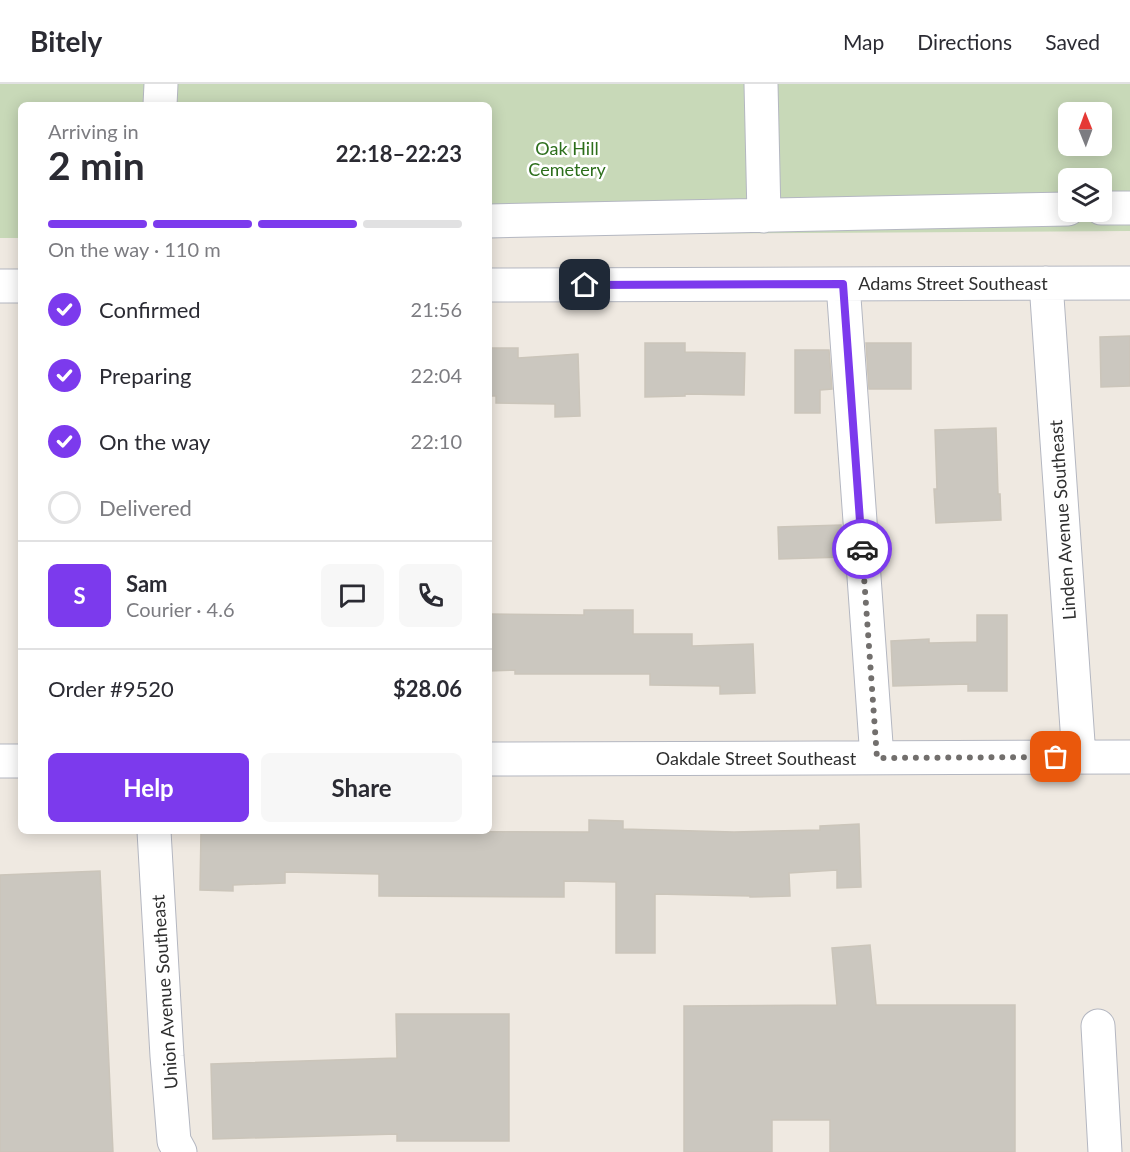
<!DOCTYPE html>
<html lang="en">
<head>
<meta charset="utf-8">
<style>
	body { margin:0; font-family:Lato,sans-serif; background:#f7f7f7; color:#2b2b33; height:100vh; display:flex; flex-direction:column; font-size:22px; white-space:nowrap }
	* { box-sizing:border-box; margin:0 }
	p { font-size:20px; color:#7c7c81 }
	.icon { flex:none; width:33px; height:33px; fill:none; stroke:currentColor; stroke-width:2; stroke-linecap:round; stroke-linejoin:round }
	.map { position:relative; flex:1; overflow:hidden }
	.drawer { position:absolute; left:18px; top:18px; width:474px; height:732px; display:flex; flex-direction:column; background:#fff; border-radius:9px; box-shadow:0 3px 15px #0003 }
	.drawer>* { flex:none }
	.needle { width:39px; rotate:359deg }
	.controls { position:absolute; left:1058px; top:18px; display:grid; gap:12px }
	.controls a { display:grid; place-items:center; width:54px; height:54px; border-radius:9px; background:#fff; box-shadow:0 3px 15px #0003; font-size:30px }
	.pin { position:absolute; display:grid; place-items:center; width:51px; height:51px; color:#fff; margin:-26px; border-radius:12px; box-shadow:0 3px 9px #0006 }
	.courier { position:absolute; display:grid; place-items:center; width:60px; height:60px; margin:-30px; border:4px solid #7c3aed; border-radius:50%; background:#fff; color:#222; box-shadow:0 2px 8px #0007 }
	.summary em { font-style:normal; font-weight:700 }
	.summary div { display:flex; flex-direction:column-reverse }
	.summary { display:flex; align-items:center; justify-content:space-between; height:102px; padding:0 30px }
	h1 { font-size:39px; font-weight:700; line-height:45px }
	.bar { display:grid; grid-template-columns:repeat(4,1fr); gap:9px 6px; align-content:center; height:72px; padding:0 30px }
	.bar i { height:8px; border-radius:4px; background:#e1e1e2 }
	.bar .active { background:#7c3aed }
	.bar p { grid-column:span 4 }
	.line { display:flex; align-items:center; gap:15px; padding:0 30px; border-top:2px solid #e1e1e2 }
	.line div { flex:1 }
	.round { display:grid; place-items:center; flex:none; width:63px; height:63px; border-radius:9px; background:#f7f7f7 }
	ol { padding:0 30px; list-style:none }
	li { display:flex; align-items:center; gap:18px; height:66px }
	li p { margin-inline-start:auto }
	li .icon { padding:6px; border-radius:50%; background:#7c3aed; color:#fff; stroke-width:4 }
	li:last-child { color:#7c7c81 }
	li i { width:33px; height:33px; border:3px solid #e1e1e2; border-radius:50% }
	.primary-button { display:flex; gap:12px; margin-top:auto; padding:12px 30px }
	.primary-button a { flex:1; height:69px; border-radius:9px; background:#7c3aed; color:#fff; font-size:24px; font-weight:700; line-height:69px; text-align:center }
	.primary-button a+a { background:#f7f7f7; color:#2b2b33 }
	header { display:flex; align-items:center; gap:36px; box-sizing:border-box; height:84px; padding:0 30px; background:#fff; border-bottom:2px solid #e1e1e2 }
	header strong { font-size:28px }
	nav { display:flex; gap:33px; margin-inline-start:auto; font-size:21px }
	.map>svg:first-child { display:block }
</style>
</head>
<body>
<header>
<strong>Bitely</strong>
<nav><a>Map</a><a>Directions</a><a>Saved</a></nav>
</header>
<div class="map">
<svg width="1130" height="1068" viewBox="0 0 1130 1068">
	<rect width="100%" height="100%" fill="#efe9e1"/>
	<!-- cemetery -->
	<path fill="#c8d9b8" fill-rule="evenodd" d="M 0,0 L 1130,0 L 1130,147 L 489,151 L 489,21 L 21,21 L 21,154 L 0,154 ZM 1068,28 L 1101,28 L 1101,62 L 1068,62 ZM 1068,94 L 1101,94 L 1101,128 L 1068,128 Z"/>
	<!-- building -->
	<path fill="#cbc7bf" stroke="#cbc5ba" stroke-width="1.5" d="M 1130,252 L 1130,302 L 1101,303 L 1100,253 Z
		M 645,259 L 685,259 L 685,268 L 745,269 L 744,311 L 685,310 L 685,312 L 645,313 Z
		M 866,259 L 911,259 L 911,305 L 869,305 Z
		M 489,264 L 518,264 L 518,274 L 578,270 L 580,332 L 555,333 L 555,320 L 496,319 L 496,312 L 489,312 Z
		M 795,266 L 829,266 L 832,305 L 820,306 L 820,329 L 795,329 Z
		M 996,344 L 998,410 L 1000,410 L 1001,436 L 936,439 L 934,405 L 937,405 L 935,346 Z
		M 841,441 L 844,473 L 779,475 L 778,443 Z
		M 584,526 L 633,526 L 633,550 L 692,550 L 692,562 L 753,560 L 755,609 L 720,610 L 720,602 L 650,601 L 650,590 L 515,590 L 515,586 L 489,587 L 489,530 L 584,531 Z
		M 977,531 L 1007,531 L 1007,607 L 968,607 L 968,600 L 893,602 L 891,557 L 929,555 L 929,559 L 977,558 Z
		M 589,736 L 623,737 L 623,745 L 734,748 L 820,746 L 820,742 L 859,740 L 861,803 L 837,804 L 837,786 L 789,789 L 790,812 L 750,813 L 750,812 L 655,810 L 655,869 L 616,869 L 616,798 L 564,797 L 564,813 L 379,812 L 379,790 L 285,788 L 285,799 L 233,801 L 233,807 L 200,806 L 201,747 L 589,748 Z
		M 100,787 L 113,1068 L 0,1068 L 0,791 Z
		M 870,861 L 876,921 L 1015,921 L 1015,1068 L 830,1068 L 830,1036 L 772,1036 L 772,1068 L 684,1068 L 684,922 L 837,921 L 832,864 Z
		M 396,930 L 509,930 L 509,1057 L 397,1057 L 397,1050 L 213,1055 L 211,980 L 397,974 Z"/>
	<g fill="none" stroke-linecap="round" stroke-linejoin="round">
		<!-- minor casing -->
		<g stroke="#b4b7c1" stroke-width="35">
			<path id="minor" d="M 761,0 L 764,132
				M 160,21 L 161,0
				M 1101,124 L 1130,124
				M 489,137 L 1068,125
				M 1046,199 L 1079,673
				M 843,200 L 877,674
				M 489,201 L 1130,199
				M 0,202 L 21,202
				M 489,675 L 1130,673
				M 0,677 L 21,677
				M 154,747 L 167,972 L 174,1057 L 180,1068
				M 1098,942 L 1105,1068"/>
		</g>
		<!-- minor -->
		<use href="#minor" stroke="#fff" stroke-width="33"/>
	</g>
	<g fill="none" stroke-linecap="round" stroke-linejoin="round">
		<!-- done -->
		<path stroke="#726f6d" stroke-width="6" stroke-dasharray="0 10.8" d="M 862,465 L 877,674 L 1056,673"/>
		<!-- route -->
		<path stroke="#7c3aed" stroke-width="8" d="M 585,201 L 843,200 L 862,465"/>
	</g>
	<g text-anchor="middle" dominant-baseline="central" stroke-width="5" stroke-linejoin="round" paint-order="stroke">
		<!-- park labels -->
		<g font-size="18" fill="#2c6e1b" stroke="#fff">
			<text x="567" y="64">Oak Hill<tspan x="567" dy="21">Cemetery</tspan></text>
		</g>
		<!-- street labels -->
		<g font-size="18" fill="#2e2e2e" stroke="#fff">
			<text x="953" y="199">Adams Street Southeast</text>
			<text transform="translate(1062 436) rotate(-94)">Linden Avenue Southeast</text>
			<text x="756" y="674">Oakdale Street Southeast</text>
			<text transform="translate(164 908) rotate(-94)">Union Avenue Southeast</text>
		</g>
	</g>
</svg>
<div class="controls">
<a><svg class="needle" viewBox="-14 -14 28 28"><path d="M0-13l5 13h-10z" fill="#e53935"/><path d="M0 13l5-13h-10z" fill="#7c7c81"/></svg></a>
<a><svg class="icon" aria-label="layers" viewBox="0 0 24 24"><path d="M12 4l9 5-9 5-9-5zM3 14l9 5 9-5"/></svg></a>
</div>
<div class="pin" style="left:1056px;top:673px;background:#ea580c"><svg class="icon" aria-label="bag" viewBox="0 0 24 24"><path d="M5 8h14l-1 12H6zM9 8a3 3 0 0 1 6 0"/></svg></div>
<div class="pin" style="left:585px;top:201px;background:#1f2937"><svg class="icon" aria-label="home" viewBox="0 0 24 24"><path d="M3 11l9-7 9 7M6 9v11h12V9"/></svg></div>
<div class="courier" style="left:862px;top:465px"><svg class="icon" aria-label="car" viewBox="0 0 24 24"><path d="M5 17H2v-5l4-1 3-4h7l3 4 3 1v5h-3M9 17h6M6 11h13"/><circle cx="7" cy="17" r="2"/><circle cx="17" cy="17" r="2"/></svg></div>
<section class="drawer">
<div class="summary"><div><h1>2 min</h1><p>Arriving in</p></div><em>22:18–22:23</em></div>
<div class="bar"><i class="active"></i><i class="active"></i><i class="active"></i><i></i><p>On the way · 110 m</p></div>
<ol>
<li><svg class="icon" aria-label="check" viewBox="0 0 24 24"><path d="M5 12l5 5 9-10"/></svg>Confirmed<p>21:56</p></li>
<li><svg class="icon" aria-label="check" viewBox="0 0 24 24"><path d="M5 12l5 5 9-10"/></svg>Preparing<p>22:04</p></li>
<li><svg class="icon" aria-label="check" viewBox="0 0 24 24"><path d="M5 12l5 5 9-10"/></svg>On the way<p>22:10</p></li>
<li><i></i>Delivered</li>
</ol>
<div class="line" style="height:108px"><b class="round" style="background:#7c3aed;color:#fff">S</b><div><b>Sam</b><p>Courier · 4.6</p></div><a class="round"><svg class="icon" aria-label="chat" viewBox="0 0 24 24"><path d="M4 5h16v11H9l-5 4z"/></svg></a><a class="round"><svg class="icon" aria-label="phone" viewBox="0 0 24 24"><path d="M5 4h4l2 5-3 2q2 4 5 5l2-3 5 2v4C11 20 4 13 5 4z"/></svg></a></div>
<div class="line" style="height:78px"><div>Order #9520</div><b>$28.06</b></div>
<div class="primary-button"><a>Help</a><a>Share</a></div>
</section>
</div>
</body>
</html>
